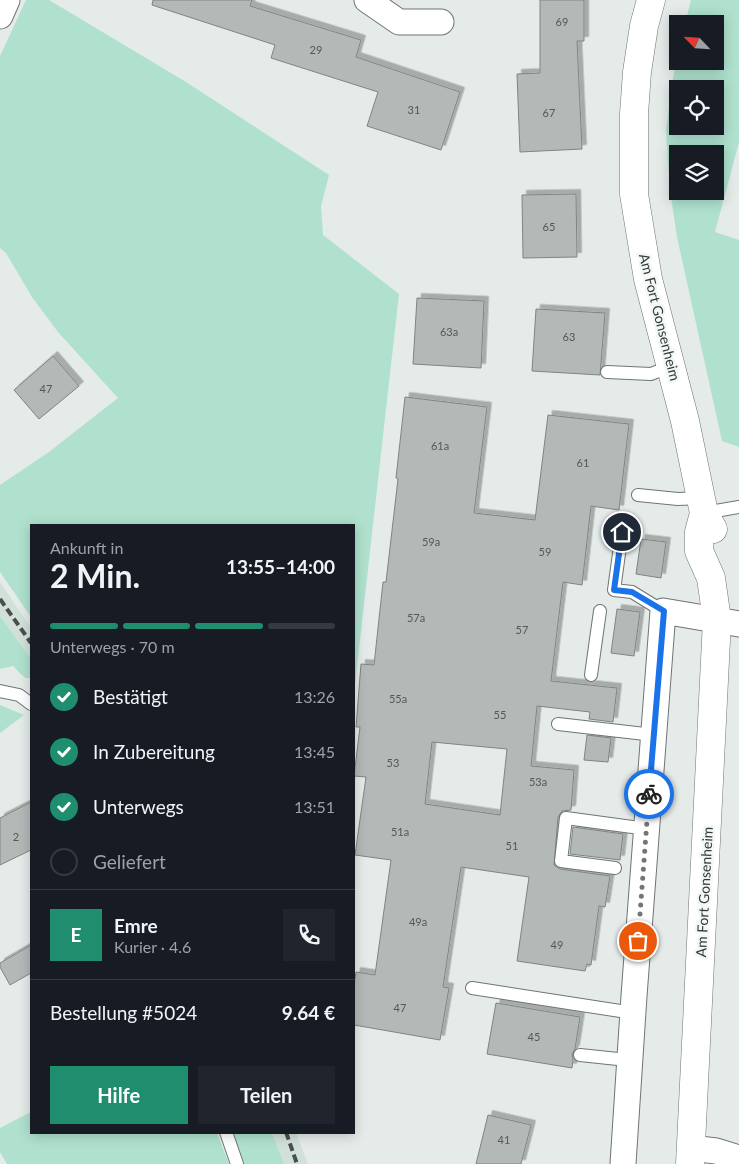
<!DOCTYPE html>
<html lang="de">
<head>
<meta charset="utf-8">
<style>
	body { margin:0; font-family:Lato,sans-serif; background:#20242c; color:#f1f3f6; height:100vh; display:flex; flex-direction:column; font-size:19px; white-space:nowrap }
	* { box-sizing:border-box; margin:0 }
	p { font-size:16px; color:#9ea1a6 }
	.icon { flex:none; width:28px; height:28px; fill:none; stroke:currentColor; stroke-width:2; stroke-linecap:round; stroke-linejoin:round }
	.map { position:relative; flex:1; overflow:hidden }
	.sheet { position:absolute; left:30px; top:524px; width:325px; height:610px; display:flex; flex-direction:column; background:#171b24; border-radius:0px; box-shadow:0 2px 12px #0003 }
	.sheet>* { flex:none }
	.needle { width:32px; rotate:295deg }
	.fabs { position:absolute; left:669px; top:15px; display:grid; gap:10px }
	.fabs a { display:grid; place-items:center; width:55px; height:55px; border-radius:0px; background:#171b24; box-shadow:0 2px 12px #0003; font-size:25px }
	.pin { position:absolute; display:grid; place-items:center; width:42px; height:42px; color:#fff; margin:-21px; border:2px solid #fff; border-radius:50%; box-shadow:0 1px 5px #0007 }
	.courier { position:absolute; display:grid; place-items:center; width:50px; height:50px; margin:-25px; border:4px solid #1a73e8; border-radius:50%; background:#fff; color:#222; box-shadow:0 1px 6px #0007 }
	.head em { font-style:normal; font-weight:700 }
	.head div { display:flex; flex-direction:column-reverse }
	.head { display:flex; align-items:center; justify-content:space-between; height:85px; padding:0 20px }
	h1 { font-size:32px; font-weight:700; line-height:38px }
	.bar { display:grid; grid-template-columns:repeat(4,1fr); gap:8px 5px; align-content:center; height:60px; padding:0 20px }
	.bar i { height:6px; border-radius:4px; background:#363941 }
	.bar .selected { background:#1e8e6f }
	.bar p { grid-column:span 4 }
	.line { display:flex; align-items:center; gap:12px; padding:0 20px; border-top:1px solid #363941 }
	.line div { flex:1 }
	.round { display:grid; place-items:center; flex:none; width:52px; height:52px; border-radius:0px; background:#20242c }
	ol { padding:0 20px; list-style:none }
	li { display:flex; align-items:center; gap:15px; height:55px }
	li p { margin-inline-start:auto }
	li .icon { padding:5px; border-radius:50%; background:#1e8e6f; color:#fff; stroke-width:4 }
	li:last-child { color:#9ea1a6 }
	li i { width:28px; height:28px; border:2px solid #363941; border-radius:50% }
	.button { display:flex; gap:10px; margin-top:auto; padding:10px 20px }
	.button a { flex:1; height:58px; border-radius:0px; background:#1e8e6f; color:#fff; font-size:20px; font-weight:700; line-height:58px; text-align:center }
	.button a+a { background:#20242c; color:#f1f3f6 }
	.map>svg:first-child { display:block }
</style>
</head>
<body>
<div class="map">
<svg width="739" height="1164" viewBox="0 0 739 1164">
	<defs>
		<filter id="shadow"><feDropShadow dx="4.5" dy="-4.5" stdDeviation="0" flood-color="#0004"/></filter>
	</defs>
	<rect width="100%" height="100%" fill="#e4ebe8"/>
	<!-- built -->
	<path fill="#d1e1da" d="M 0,582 L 31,628 L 31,659 L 0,616 Z
		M 272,1133 L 296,1133 L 308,1164 L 284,1164 Z"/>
	<!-- green -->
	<path fill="#afe1ce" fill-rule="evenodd" d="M 26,0 L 49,0 L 186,82 L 329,175 L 321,206 L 323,235 L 399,294 L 354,693 L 354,525 L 31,525 L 31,617 L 0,572 L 0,485 L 49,452 L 118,398 L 58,332 L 32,297 L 6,253 L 0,248 L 0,56 Z
		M 691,0 L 739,0 L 739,142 L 715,232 L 739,240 L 739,447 L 722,441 L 677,237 L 670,190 L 666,131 L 672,84 L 677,56 L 678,61 L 715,61 L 715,24 L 685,24 ZM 678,89 L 715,89 L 715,126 L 678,126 ZM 678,154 L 715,154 L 715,191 L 678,191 Z
		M 0,616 L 31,659 L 31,678 L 25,678 L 13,666 L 0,669 Z
		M 0,705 L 24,715 L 0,733 Z
		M 31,1112 L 31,1132 L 217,1133 L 229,1164 L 7,1164 L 0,1152 L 0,1128 Z
		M 232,1133 L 272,1133 L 284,1164 L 243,1164 Z"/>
	<!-- building -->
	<path fill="#b2b9b6" stroke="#7e8582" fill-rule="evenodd" filter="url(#shadow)" d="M 153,0 L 252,0 L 250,6 L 361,40 L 356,57 L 460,92 L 441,150 L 367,126 L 378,92 L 271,58 L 275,45 L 152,5 Z
		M 540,0 L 584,0 L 584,41 L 577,41 L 582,149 L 520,152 L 517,74 L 540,73 Z
		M 576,194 L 577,257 L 523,258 L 522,195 Z
		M 417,298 L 484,301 L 481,368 L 413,364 Z
		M 536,309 L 605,313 L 600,375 L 532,371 Z
		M 53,356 L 79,386 L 39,419 L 14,390 Z
		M 405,397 L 487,407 L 474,513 L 535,520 L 548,415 L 629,424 L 619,510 L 591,506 L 582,585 L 563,582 L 551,681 L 617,688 L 613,722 L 589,719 L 590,712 L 537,706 L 531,766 L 574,770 L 571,810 L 562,811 L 558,817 L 554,865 L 560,869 L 610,876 L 605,907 L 599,906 L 591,965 L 587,964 L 585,971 L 517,961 L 529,877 L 461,867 L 443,987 L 449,988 L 440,1040 L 354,1025 L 354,985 L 356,972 L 375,975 L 391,860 L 355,855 L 366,777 L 354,776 L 360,727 L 356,727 L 361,664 L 374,665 L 383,582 L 386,582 L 398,479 L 396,478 ZM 432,742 L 507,749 L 500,815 L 425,804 Z
		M 641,539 L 666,542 L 661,578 L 636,574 Z
		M 617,609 L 640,612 L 634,656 L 611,653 Z
		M 587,735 L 611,738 L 608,762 L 584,760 Z
		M 31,802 L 31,850 L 0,865 L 0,818 Z
		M 573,827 L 623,834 L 620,860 L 570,854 Z
		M 31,945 L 31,973 L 10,985 L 0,967 L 0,963 Z
		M 496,1003 L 580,1017 L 575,1049 L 572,1054 L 573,1059 L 572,1068 L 487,1054 Z
		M 488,1115 L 531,1125 L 521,1164 L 476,1164 Z"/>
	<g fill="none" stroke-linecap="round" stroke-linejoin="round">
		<!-- lane casing -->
		<g stroke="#6f7573" stroke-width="14">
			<path id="lane" d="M 607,372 L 651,374 L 671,366
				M 638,495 L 678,499 L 701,498
				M 704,513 L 739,507
				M 622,532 L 614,590 L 632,592 L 663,611
				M 591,675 L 600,611
				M 0,691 L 19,695 L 31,704
				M 558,724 L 654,735
				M 615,868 L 561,861 L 566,818 L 647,829
				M 472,988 L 633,1013
				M 580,1055 L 618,1059
				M 226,1132 L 237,1164"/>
		</g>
		<!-- street casing -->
		<g stroke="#6f7573" stroke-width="27">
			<path id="street" d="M 367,0 L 399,22 L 441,22
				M 0,16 L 7,0
				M 691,1148 L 716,1151 L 739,1158
				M 623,1164 L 634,996 L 663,611 L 739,624"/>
		</g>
		<!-- secondary casing -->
		<g stroke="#6f7573" stroke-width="29">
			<path id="secondary" d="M 651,0 L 644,26 L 637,72 L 634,114 L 634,194 L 648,279 L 685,421 L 704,513 L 713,529
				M 690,1164 L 717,620 L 711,578 L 699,551 L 699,532 L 704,513"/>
		</g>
		<!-- lane -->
		<use href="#lane" stroke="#fff" stroke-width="12"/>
		<!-- street -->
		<use href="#street" stroke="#fff" stroke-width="25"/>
		<!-- secondary -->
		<use href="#secondary" stroke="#fff" stroke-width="28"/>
		<!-- rail -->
		<path stroke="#4b4e4d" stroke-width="4" stroke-dasharray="8 4" stroke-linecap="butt" d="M 0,599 L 31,643
			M 286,1132 L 297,1164"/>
	</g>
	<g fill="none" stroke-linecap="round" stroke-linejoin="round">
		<!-- done -->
		<path stroke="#727775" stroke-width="5" stroke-dasharray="0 9" d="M 638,941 L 649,794"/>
		<!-- route -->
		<path stroke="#1a73e8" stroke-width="6" d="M 622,532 L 614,590 L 632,592 L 664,611 L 649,794"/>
	</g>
	<g text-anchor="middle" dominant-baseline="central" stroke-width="5" stroke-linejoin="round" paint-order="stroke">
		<!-- number labels -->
		<g font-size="11" fill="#545857">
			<text x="562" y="21">69</text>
			<text x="316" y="49">29</text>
			<text x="414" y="109">31</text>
			<text x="549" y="112">67</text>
			<text x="549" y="226">65</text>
			<text x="449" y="331">63a</text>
			<text x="569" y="336">63</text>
			<text x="46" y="388">47</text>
			<text x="440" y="445">61a</text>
			<text x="583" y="462">61</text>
			<text x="431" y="541">59a</text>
			<text x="545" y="551">59</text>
			<text x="416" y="617">57a</text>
			<text x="522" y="629">57</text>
			<text x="398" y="698">55a</text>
			<text x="500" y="714">55</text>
			<text x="393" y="762">53</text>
			<text x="538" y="781">53a</text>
			<text x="400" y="831">51a</text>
			<text x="16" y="836">2</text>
			<text x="512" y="845">51</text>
			<text x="418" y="921">49a</text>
			<text x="557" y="944">49</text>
			<text x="400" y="1007">47</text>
			<text x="534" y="1036">45</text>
			<text x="504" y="1139">41</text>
		</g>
		<!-- street labels -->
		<g font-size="14" fill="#353837" stroke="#f1f8f5">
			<text transform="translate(660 317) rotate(76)">Am Fort Gonsenheim</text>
			<text transform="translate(704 892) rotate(-87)">Am Fort Gonsenheim</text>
		</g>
	</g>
</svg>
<div class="fabs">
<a><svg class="needle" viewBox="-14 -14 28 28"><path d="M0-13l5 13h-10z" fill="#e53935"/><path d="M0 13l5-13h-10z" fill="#9ea1a6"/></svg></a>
<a><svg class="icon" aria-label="locate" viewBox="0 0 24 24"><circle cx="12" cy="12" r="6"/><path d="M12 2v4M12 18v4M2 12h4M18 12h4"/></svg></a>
<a><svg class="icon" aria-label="layers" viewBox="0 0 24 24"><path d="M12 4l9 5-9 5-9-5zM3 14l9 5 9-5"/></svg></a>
</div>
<div class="pin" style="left:638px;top:941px;background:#ea580c"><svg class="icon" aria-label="bag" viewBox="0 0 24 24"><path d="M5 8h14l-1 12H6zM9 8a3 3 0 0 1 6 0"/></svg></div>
<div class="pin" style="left:622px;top:532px;background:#1f2937"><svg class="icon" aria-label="home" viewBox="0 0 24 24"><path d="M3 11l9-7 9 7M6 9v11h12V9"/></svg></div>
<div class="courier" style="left:649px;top:794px"><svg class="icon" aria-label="bike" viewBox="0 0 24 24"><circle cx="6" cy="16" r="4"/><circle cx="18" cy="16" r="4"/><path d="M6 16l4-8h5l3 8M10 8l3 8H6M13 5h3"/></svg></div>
<section class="sheet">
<div class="head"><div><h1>2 Min.</h1><p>Ankunft in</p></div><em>13:55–14:00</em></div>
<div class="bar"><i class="selected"></i><i class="selected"></i><i class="selected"></i><i></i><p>Unterwegs · 70 m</p></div>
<ol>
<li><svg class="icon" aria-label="check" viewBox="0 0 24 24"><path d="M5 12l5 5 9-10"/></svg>Bestätigt<p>13:26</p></li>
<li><svg class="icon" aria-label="check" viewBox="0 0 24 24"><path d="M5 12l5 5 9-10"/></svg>In Zubereitung<p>13:45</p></li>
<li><svg class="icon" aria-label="check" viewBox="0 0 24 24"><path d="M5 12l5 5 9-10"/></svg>Unterwegs<p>13:51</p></li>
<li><i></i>Geliefert</li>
</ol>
<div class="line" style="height:90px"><b class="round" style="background:#1e8e6f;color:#fff">E</b><div><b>Emre</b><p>Kurier · 4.6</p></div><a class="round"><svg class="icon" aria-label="phone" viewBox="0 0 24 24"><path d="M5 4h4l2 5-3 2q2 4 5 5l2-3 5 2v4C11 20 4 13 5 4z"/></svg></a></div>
<div class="line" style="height:65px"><div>Bestellung #5024</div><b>9.64 €</b></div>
<div class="button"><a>Hilfe</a><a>Teilen</a></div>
</section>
</div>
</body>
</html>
